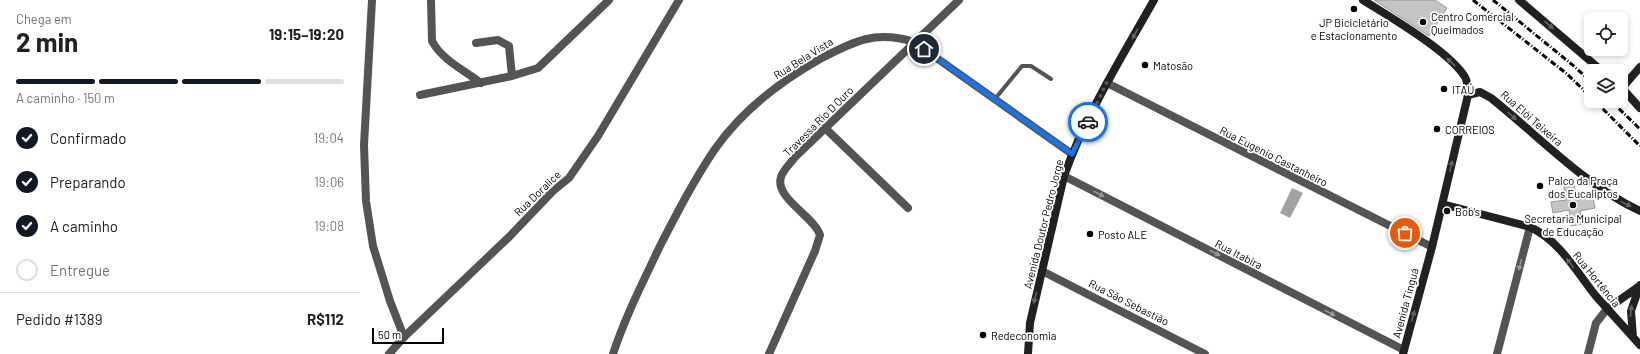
<!DOCTYPE html>
<html lang="pt">
<head>
<meta charset="utf-8">
<style>
	body { margin:0; font-family:Barlow,sans-serif; background:#f2f2f2; color:#202124; height:100vh; display:flex; flex-direction:column; font-size:15px; white-space:nowrap }
	* { box-sizing:border-box; margin:0 }
	p { font-size:13px; color:#757577 }
	.icon { flex:none; width:22px; height:22px; fill:none; stroke:currentColor; stroke-width:2; stroke-linecap:round; stroke-linejoin:round }
	.map { position:relative; flex:1; overflow:hidden }
	.details { display:flex; flex-direction:column; background:#fff; width:360px }
	.details>* { flex:none }
	.tools { position:absolute; left:1224px; top:12px; display:grid; gap:8px }
	.tools a { display:grid; place-items:center; width:44px; height:44px; border-radius:6px; background:#fff; box-shadow:0 2px 6px #0003; font-size:20px }
	.scale { position:absolute; left:12px; bottom:10px; width:72px; box-sizing:border-box; padding-left:4px; border:2px solid #000; border-top:0; font-size:11px; line-height:14px; white-space:nowrap; color:#000; -webkit-text-stroke:3px #fff; paint-order:stroke }
	.pin { position:absolute; display:grid; place-items:center; width:34px; height:34px; color:#fff; margin:-17px; border:2px solid #fff; border-radius:50%; box-shadow:0 1px 4px #0007 }
	.courier { position:absolute; display:grid; place-items:center; width:40px; height:40px; margin:-20px; border:3px solid #1a73e8; border-radius:50%; background:#fff; color:#222; box-shadow:0 1px 5px #0007 }
	.summary em { font-style:normal; font-weight:700 }
	.summary div { display:flex; flex-direction:column-reverse }
	.summary { display:flex; align-items:center; justify-content:space-between; height:68px; padding:0 16px }
	h1 { font-size:26px; font-weight:700; line-height:30px }
	.bar { display:grid; grid-template-columns:repeat(4,1fr); gap:6px 4px; align-content:center; height:48px; padding:0 16px }
	.bar i { height:5px; border-radius:3px; background:#e0e0e0 }
	.bar .active { background:#111827 }
	.bar p { grid-column:span 4 }
	.line { display:flex; align-items:center; gap:10px; padding:0 16px; border-top:1px solid #e0e0e0 }
	.line div { flex:1 }
	ol { padding:0 16px; list-style:none }
	li { display:flex; align-items:center; gap:12px; height:44px }
	li p { margin-inline-start:auto }
	li .icon { padding:4px; border-radius:50%; background:#111827; color:#fff; stroke-width:4 }
	li:last-child { color:#757577 }
	li i { width:22px; height:22px; border:2px solid #e0e0e0; border-radius:50% }
	main { display:flex; flex:1; min-height:0 }
	.map>svg:first-child { display:block }
</style>
</head>
<body>
<main>
<section class="details">
<div class="summary"><div><h1>2 min</h1><p>Chega em</p></div><em>19:15–19:20</em></div>
<div class="bar"><i class="active"></i><i class="active"></i><i class="active"></i><i></i><p>A caminho · 150 m</p></div>
<ol>
<li><svg class="icon" aria-label="check" viewBox="0 0 24 24"><path d="M5 12l5 5 9-10"/></svg>Confirmado<p>19:04</p></li>
<li><svg class="icon" aria-label="check" viewBox="0 0 24 24"><path d="M5 12l5 5 9-10"/></svg>Preparando<p>19:06</p></li>
<li><svg class="icon" aria-label="check" viewBox="0 0 24 24"><path d="M5 12l5 5 9-10"/></svg>A caminho<p>19:08</p></li>
<li><i></i>Entregue</li>
</ol>
<div class="line" style="height:52px"><div>Pedido #1389</div><b>R$112</b></div>
</section>
<div class="map">
<svg width="1280" height="354" viewBox="0 0 1280 354">
	<rect width="100%" height="100%" fill="#fff"/>
	<!-- water -->
	<path fill="#a2a2a2" d="M 932,188 L 943,193 L 930,218 L 920,213 Z"/>
	<!-- building -->
	<path fill="#c4c4c4" stroke="#989898" d="M 1014,0 L 1075,0 L 1087,8 L 1069,36 Z
		M 1214,184 L 1217,200 L 1233,197 L 1235,208 L 1220,211 L 1222,224 L 1211,226 L 1209,210 L 1193,213 L 1191,202 L 1206,200 L 1204,186 Z"/>
	<g fill="none" stroke-linecap="round" stroke-linejoin="round">
		<!-- lane -->
		<path stroke="#545454" stroke-width="4" d="M 634,100 L 662,66 L 671,66 L 691,79"/>
		<!-- street -->
		<path stroke="#545454" stroke-width="8" d="M 12,0 L 4,145 L 6,201 L 13,246 L 30,301 L 44,337
			M 71,0 L 72,41 C 82,60 104,70 121,83
			M 116,43 L 138,40 L 149,46 L 152,76
			M 747,83 L 1072,247
			M 60,95 L 152,76 L 178,68 L 249,0
			M 465,128 L 548,208
			M 704,176 L 1044,350
			M 682,271 L 845,354
			M 29,354 L 44,337 L 150,236 L 193,191 L 209,178 L 238,136 L 319,0
			M 253,354 C 265,317 283,282 300,246 C 317,213 334,180 355,149 C 381,112 421,81 460,59 C 494,41 516,30 554,42 L 712,154
			M 409,354 L 455,251 L 460,235 C 455,217 414,198 421,177 C 423,170 431,163 435,157 L 599,0
			M 1137,354 L 1170,227
			M 1228,354 L 1236,323 L 1247,309"/>
		<!-- secondary -->
		<path stroke="#212121" stroke-width="8" d="M 1003,0 C 1030,17 1089,51 1105,77 C 1108,82 1108,89 1108,95 L 1072,247 L 1043,354
			M 1159,0 L 1242,71
			M 1261,87 L 1280,108
			M 1262,88 L 1280,67
			M 1108,95 L 1120,92 L 1131,98 C 1180,137 1223,184 1280,211
			M 1082,204 L 1170,227 C 1199,240 1216,271 1235,295 C 1250,312 1265,328 1280,345
			M 1247,309 L 1278,287
			M 1273,337 L 1271,311 L 1280,285
			M 668,354 L 670,323 L 704,176 C 726,114 762,57 794,0"/>
		<!-- rail -->
		<path stroke="#000" stroke-width="3" stroke-dasharray="6 2 1 2" stroke-linecap="butt" d="M 1113,0 L 1207,74 L 1231,97
			M 1133,0 L 1215,67 L 1231,82
			M 1235,101 L 1280,146
			M 1251,101 L 1280,129"/>
	</g>
	<!-- one-way arrows -->
	<defs><path id="oneway-solid" d="M-6-.8H1V-3.2L6.5 0L1 3.2V.8H-6Z"/></defs>
	<g fill="#646464">
		<use href="#oneway-solid" transform="translate(1189 25) rotate(41)"/>
		<use href="#oneway-solid" transform="translate(775 34) rotate(119)"/>
		<use href="#oneway-solid" transform="translate(1091 62) rotate(-137)"/>
		<use href="#oneway-solid" transform="translate(1152 116) rotate(42)"/>
		<use href="#oneway-solid" transform="translate(1091 166) rotate(-77)"/>
		<use href="#oneway-solid" transform="translate(1266 204) rotate(25)"/>
		<use href="#oneway-solid" transform="translate(1210 263) rotate(-128)"/>
		<use href="#oneway-solid" transform="translate(675 298) rotate(104)"/>
		<use href="#oneway-solid" transform="translate(1271 311) rotate(-83)"/>
		<use href="#oneway-solid" transform="translate(1053 316) rotate(-75)"/>
	</g>
	<g fill="#989898">
		<use href="#oneway-solid" transform="translate(739 194) rotate(27)"/>
		<use href="#oneway-solid" transform="translate(855 253) rotate(27)"/>
		<use href="#oneway-solid" transform="translate(1160 265) rotate(104)"/>
		<use href="#oneway-solid" transform="translate(970 313) rotate(27)"/>
	</g>
	<g fill="none" stroke-linecap="round" stroke-linejoin="round">
		<!-- done -->
		<path stroke="#595959" stroke-width="4" stroke-dasharray="0 7.2" d="M 728,122 L 747,82 L 1045,233"/>
		<!-- route -->
		<path stroke="#1a73e8" stroke-width="5" d="M 564,49 L 712,154 L 728,122"/>
	</g>
	<!-- markers -->
	<g fill="#000" stroke="#fff" stroke-width="1.5">
		<circle cx="994" cy="9" r="4"/>
		<circle cx="1063" cy="22" r="4"/>
		<circle cx="785" cy="65" r="4"/>
		<circle cx="1084" cy="89" r="4"/>
		<circle cx="1077" cy="129" r="4"/>
		<circle cx="1180" cy="186" r="4"/>
		<circle cx="1213" cy="205" r="4"/>
		<circle cx="1087" cy="211" r="4"/>
		<circle cx="730" cy="234" r="4"/>
		<circle cx="623" cy="335" r="4"/>
	</g>
	<g text-anchor="middle" dominant-baseline="central" stroke-width="3.5" stroke-linejoin="round" paint-order="stroke">
		<!-- poi labels -->
		<g font-size="11" fill="#000" stroke="#fff" text-anchor="start">
			<text x="1071" y="16">Centro Comercial<tspan x="1071" dy="13">Queimados</tspan></text>
			<text x="994" y="22" text-anchor="middle">JP Bicicletário<tspan x="994" dy="13">e Estacionamento</tspan></text>
			<text x="793" y="65">Matosão</text>
			<text x="1092" y="89">ITAÚ</text>
			<text x="1085" y="129">CORREIOS</text>
			<text x="1188" y="180">Palco da Praça<tspan x="1188" dy="13">dos Eucaliptos</tspan></text>
			<text x="1095" y="211">Bob's</text>
			<text x="1213" y="218" text-anchor="middle">Secretaria Municipal<tspan x="1213" dy="13">de Educação</tspan></text>
			<text x="738" y="234">Posto ALE</text>
			<text x="631" y="335">Redeconomia</text>
		</g>
		<!-- street labels -->
		<g font-size="11" fill="#000" stroke="#fff">
			<text transform="translate(443 58) rotate(-32)">Rua Bela Vista</text>
			<text transform="translate(1172 118) rotate(41)">Rua Elói Teixeira</text>
			<text transform="translate(458 121) rotate(-45)">Travessa Rio D Ouro</text>
			<text transform="translate(914 156) rotate(27)">Rua Eugenio Castanheiro</text>
			<text transform="translate(177 193) rotate(-44)">Rua Doralice</text>
			<text transform="translate(683 224) rotate(-76)">Avenida Doutor Pedro Jorge</text>
			<text transform="translate(879 254) rotate(27)">Rua Itabira</text>
			<text transform="translate(1237 279) rotate(51)">Rua Hortência</text>
			<text transform="translate(769 302) rotate(27)">Rua São Sebastião</text>
			<text transform="translate(1045 303) rotate(-75)">Avenida Tinguá</text>
		</g>
	</g>
</svg>
<div class="tools">
<a><svg class="icon" aria-label="locate" viewBox="0 0 24 24"><circle cx="12" cy="12" r="6"/><path d="M12 2v4M12 18v4M2 12h4M18 12h4"/></svg></a>
<a><svg class="icon" aria-label="layers" viewBox="0 0 24 24"><path d="M12 4l9 5-9 5-9-5zM3 14l9 5 9-5"/></svg></a>
</div>
<div class="scale">50 m</div>
<div class="pin" style="left:1045px;top:233px;background:#ea580c"><svg class="icon" aria-label="bag" viewBox="0 0 24 24"><path d="M5 8h14l-1 12H6zM9 8a3 3 0 0 1 6 0"/></svg></div>
<div class="pin" style="left:564px;top:49px;background:#1f2937"><svg class="icon" aria-label="home" viewBox="0 0 24 24"><path d="M3 11l9-7 9 7M6 9v11h12V9"/></svg></div>
<div class="courier" style="left:728px;top:122px"><svg class="icon" aria-label="car" viewBox="0 0 24 24"><path d="M5 17H2v-5l4-1 3-4h7l3 4 3 1v5h-3M9 17h6M6 11h13"/><circle cx="7" cy="17" r="2"/><circle cx="17" cy="17" r="2"/></svg></div>
</div>
</main>
</body>
</html>
